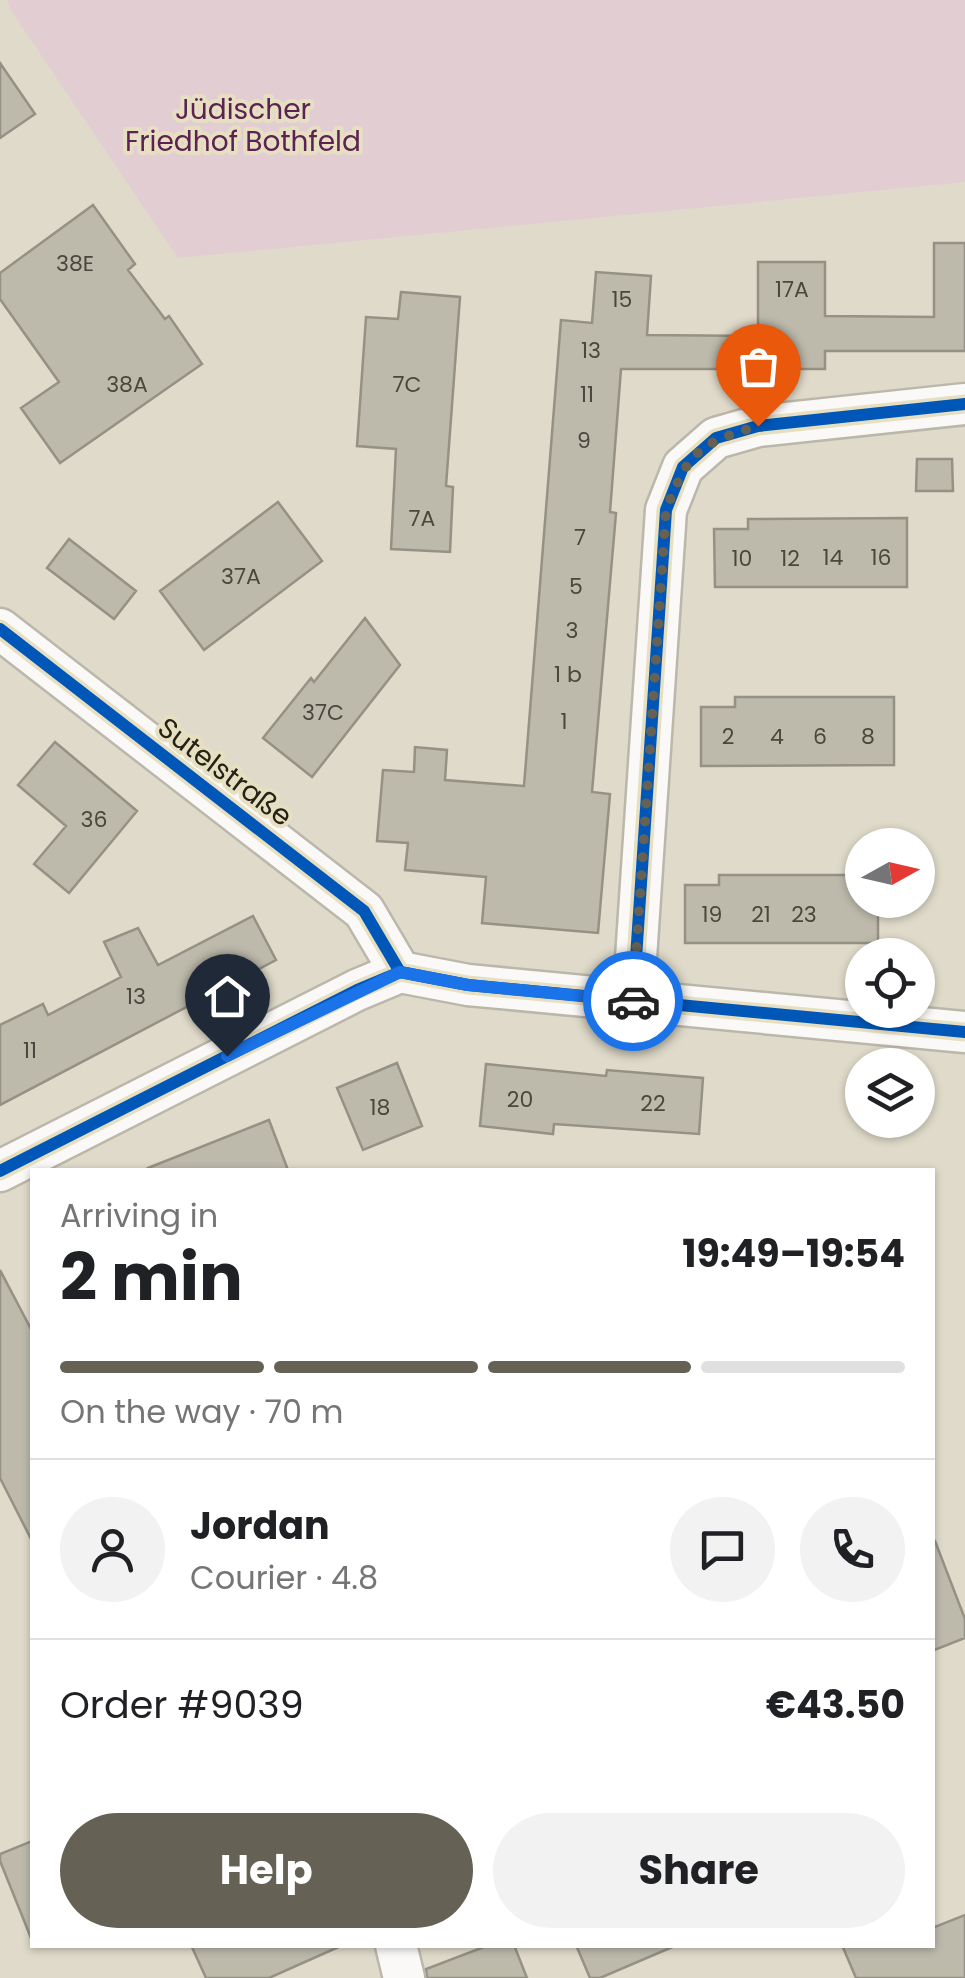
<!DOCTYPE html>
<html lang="en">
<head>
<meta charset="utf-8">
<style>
	body { margin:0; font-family:Poppins,sans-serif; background:#f2f2f2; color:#202124; height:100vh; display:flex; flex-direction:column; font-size:38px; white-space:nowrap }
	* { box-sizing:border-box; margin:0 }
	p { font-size:32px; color:#757577 }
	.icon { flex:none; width:55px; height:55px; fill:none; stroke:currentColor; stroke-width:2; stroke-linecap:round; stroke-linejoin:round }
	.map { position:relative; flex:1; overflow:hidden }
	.details { position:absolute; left:30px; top:1168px; width:905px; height:780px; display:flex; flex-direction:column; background:#fff; border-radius:0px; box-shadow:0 2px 8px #0004 }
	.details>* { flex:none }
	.needle { width:65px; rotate:82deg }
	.controls { position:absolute; left:845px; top:828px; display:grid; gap:20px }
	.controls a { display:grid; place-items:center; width:90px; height:90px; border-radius:50%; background:#fff; box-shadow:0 2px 8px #0004; font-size:50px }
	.pin { position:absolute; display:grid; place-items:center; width:85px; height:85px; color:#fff; margin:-102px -42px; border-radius:50% 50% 50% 0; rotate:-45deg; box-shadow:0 0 10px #0007 }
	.pin .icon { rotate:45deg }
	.courier { position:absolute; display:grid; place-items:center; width:100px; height:100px; margin:-50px; border:8px solid #1a73e8; border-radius:50%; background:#fff; color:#222; box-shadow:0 2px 12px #0007 }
	.summary em { font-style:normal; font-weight:700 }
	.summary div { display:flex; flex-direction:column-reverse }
	.summary { display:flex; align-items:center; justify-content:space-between; height:170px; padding:0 30px }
	h1 { font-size:65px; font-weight:700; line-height:75px }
	.bar { display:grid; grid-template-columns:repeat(4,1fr); gap:15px 10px; align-content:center; height:120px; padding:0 30px }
	.bar i { height:12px; border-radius:8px; background:#e0e0e0 }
	.bar .active { background:#656255 }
	.bar p { grid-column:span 4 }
	.line { display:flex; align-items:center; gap:25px; padding:0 30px; border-top:2px solid #e0e0e0 }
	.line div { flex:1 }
	.round { display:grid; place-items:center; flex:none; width:105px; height:105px; border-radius:52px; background:#f2f2f2 }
	.button { display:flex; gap:20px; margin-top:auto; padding:20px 30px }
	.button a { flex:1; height:115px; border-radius:60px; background:#656255; color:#fff; font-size:40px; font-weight:700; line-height:115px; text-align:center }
	.button a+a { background:#f2f2f2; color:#202124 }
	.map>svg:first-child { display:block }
</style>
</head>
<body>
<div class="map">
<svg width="965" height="1978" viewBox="0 0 965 1978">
	<rect width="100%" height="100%" fill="#dfdac9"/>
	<!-- green -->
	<path fill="#e2cdd3" d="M 7,0 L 965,0 L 965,182 L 178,258 L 10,9 Z"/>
	<!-- building -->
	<path fill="#bdbaac" stroke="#959185" stroke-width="2.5" d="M 0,63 L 35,114 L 0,138 Z
		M 93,205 L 135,264 L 128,270 L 165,319 L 169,316 L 202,364 L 60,463 L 21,408 L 59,382 L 0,299 L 0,273 Z
		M 934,243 L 965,243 L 965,351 L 825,351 L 825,369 L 621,369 L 610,512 L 616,513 L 592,792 L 610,794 L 598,933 L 482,923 L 486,877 L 405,870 L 408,843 L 377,841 L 383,770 L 414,772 L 415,747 L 447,750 L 445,780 L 524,786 L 561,320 L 592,323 L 596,272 L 651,276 L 647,335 L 758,336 L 758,262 L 825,262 L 825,316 L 934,317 Z
		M 401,292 L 460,297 L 446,486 L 453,487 L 450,552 L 391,549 L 396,449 L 357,446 L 366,317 L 398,319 Z
		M 917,459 L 952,459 L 953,491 L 916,491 Z
		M 278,502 L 322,561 L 204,650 L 160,591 Z
		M 907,518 L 907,587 L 715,587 L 714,529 L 748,529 L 748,519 Z
		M 69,539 L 136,591 L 114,619 L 47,568 Z
		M 365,618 L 400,665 L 312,777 L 263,738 L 311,678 L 314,682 Z
		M 735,697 L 894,697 L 894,765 L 701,766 L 701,707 L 735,707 Z
		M 55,742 L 137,811 L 69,893 L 34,864 L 66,826 L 18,785 Z
		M 719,875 L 862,875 L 862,900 L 878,900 L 878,943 L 685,943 L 685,885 L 719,885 Z
		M 253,916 L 276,960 L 0,1105 L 0,1025 L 43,1004 L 48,1015 L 121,977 L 104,942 L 138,928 L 158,965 Z
		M 397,1063 L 422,1126 L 363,1150 L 337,1088 Z
		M 486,1064 L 606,1076 L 607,1070 L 703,1078 L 699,1134 L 554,1124 L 553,1134 L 480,1126 Z
		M 269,1120 L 288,1170 L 149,1170 L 148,1168 Z
		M 0,1270 L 32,1331 L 32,1541 L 0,1478 Z
		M 935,1541 L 965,1619 L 965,1638 L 932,1651 L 932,1542 Z
		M 32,1841 L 32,1938 L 31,1938 L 0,1861 L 0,1854 Z
		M 965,1915 L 965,1978 L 856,1978 L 842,1945 L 932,1945 L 932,1928 Z
		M 191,1945 L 343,1945 L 269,1978 L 206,1978 Z
		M 489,1945 L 514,1945 L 527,1978 L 427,1978 L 426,1969 Z
		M 576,1945 L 677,1945 L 600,1978 L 590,1978 Z"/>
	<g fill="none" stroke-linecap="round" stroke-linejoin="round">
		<!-- street casing -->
		<g stroke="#bbb7aa" stroke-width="45">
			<path id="street" d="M 0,629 L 364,911 L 400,972
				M 633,1003 L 666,510 L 683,467 L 716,438 L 758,426 L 965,404
				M 0,1171 L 357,990 L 400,972 L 468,985 L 965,1032
				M 396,1945 L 404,1978"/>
		</g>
		<!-- street -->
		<use href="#street" stroke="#faf9f7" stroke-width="40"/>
		<!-- cycleway casing -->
		<g stroke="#e7dfc1" stroke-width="19">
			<path id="cycleway" d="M 0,629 L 364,911 L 400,972
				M 633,1003 L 666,510 L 683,467 L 716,438 L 758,426 L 965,404
				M 0,1171 L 357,990 L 400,972 L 468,985 L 965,1032"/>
		</g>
		<!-- cycleway -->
		<use href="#cycleway" stroke="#0057b8" stroke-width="12"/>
	</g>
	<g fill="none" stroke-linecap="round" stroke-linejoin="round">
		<!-- done -->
		<path stroke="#656255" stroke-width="10" stroke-dasharray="0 18" d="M 633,1001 L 666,510 C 689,451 698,444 758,426"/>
		<!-- route -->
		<path stroke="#1a73e8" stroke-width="12" d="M 227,1056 L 400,972 L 468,985 L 633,1001"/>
	</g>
	<g text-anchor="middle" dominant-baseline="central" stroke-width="8" stroke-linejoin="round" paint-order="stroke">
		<!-- number labels -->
		<g font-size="22" fill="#4a473c">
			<text x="75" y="263">38E</text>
			<text x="792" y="289">17A</text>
			<text x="622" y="299">15</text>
			<text x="591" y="350">13</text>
			<text x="127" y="384">38A</text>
			<text x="407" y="384">7C</text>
			<text x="587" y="394">11</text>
			<text x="584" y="440">9</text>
			<text x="422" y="518">7A</text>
			<text x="580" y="537">7</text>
			<text x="833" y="557">14</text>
			<text x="881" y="557">16</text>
			<text x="742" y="558">10</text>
			<text x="790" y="558">12</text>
			<text x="241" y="576">37A</text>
			<text x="576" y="586">5</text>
			<text x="572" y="630">3</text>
			<text x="568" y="674">1 b</text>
			<text x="323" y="712">37C</text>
			<text x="564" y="721">1</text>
			<text x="728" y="736">2</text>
			<text x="777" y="736">4</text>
			<text x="820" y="736">6</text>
			<text x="868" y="736">8</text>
			<text x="94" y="819">36</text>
			<text x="712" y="914">19</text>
			<text x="761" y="914">21</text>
			<text x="804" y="914">23</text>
			<text x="136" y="996">13</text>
			<text x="30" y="1050">11</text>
			<text x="520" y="1099">20</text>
			<text x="653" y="1103">22</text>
			<text x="380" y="1107">18</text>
		</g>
		<!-- park labels -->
		<g font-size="28" fill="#5b2253" stroke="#e7dfc1">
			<text x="243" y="109">Jüdischer<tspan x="243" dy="32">Friedhof Bothfeld</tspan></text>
		</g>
		<!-- street labels -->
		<g font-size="28" fill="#242116" stroke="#e7dfc1">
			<text transform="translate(225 772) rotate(37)">Sutelstraße</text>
		</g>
	</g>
</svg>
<div class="controls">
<a><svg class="needle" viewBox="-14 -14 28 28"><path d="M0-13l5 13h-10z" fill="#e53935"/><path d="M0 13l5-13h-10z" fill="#757577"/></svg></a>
<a><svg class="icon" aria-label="locate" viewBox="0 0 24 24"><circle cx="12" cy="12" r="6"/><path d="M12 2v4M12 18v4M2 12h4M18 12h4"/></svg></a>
<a><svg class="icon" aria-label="layers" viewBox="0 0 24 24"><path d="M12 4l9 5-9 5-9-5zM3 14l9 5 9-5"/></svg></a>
</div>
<div class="pin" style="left:758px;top:426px;background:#ea580c"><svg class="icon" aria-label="bag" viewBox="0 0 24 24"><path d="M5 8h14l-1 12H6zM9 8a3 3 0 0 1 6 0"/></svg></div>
<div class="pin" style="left:227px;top:1056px;background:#1f2937"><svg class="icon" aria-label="home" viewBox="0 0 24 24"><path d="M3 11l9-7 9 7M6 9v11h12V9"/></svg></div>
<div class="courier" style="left:633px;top:1001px"><svg class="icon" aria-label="car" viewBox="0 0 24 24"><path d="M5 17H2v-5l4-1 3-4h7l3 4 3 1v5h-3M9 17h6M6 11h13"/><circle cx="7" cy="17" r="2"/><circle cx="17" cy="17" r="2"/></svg></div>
<section class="details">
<div class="summary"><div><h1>2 min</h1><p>Arriving in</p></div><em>19:49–19:54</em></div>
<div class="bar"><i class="active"></i><i class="active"></i><i class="active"></i><i></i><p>On the way · 70 m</p></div>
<div class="line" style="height:180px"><a class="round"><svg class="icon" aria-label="person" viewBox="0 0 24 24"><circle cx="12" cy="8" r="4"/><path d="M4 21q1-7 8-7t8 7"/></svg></a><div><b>Jordan</b><p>Courier · 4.8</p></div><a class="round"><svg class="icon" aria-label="chat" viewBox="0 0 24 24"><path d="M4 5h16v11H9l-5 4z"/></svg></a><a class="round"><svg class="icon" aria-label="phone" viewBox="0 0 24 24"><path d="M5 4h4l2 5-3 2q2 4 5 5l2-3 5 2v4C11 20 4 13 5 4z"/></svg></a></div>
<div class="line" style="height:130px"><div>Order #9039</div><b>€43.50</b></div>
<div class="button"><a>Help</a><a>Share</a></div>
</section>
</div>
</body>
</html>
